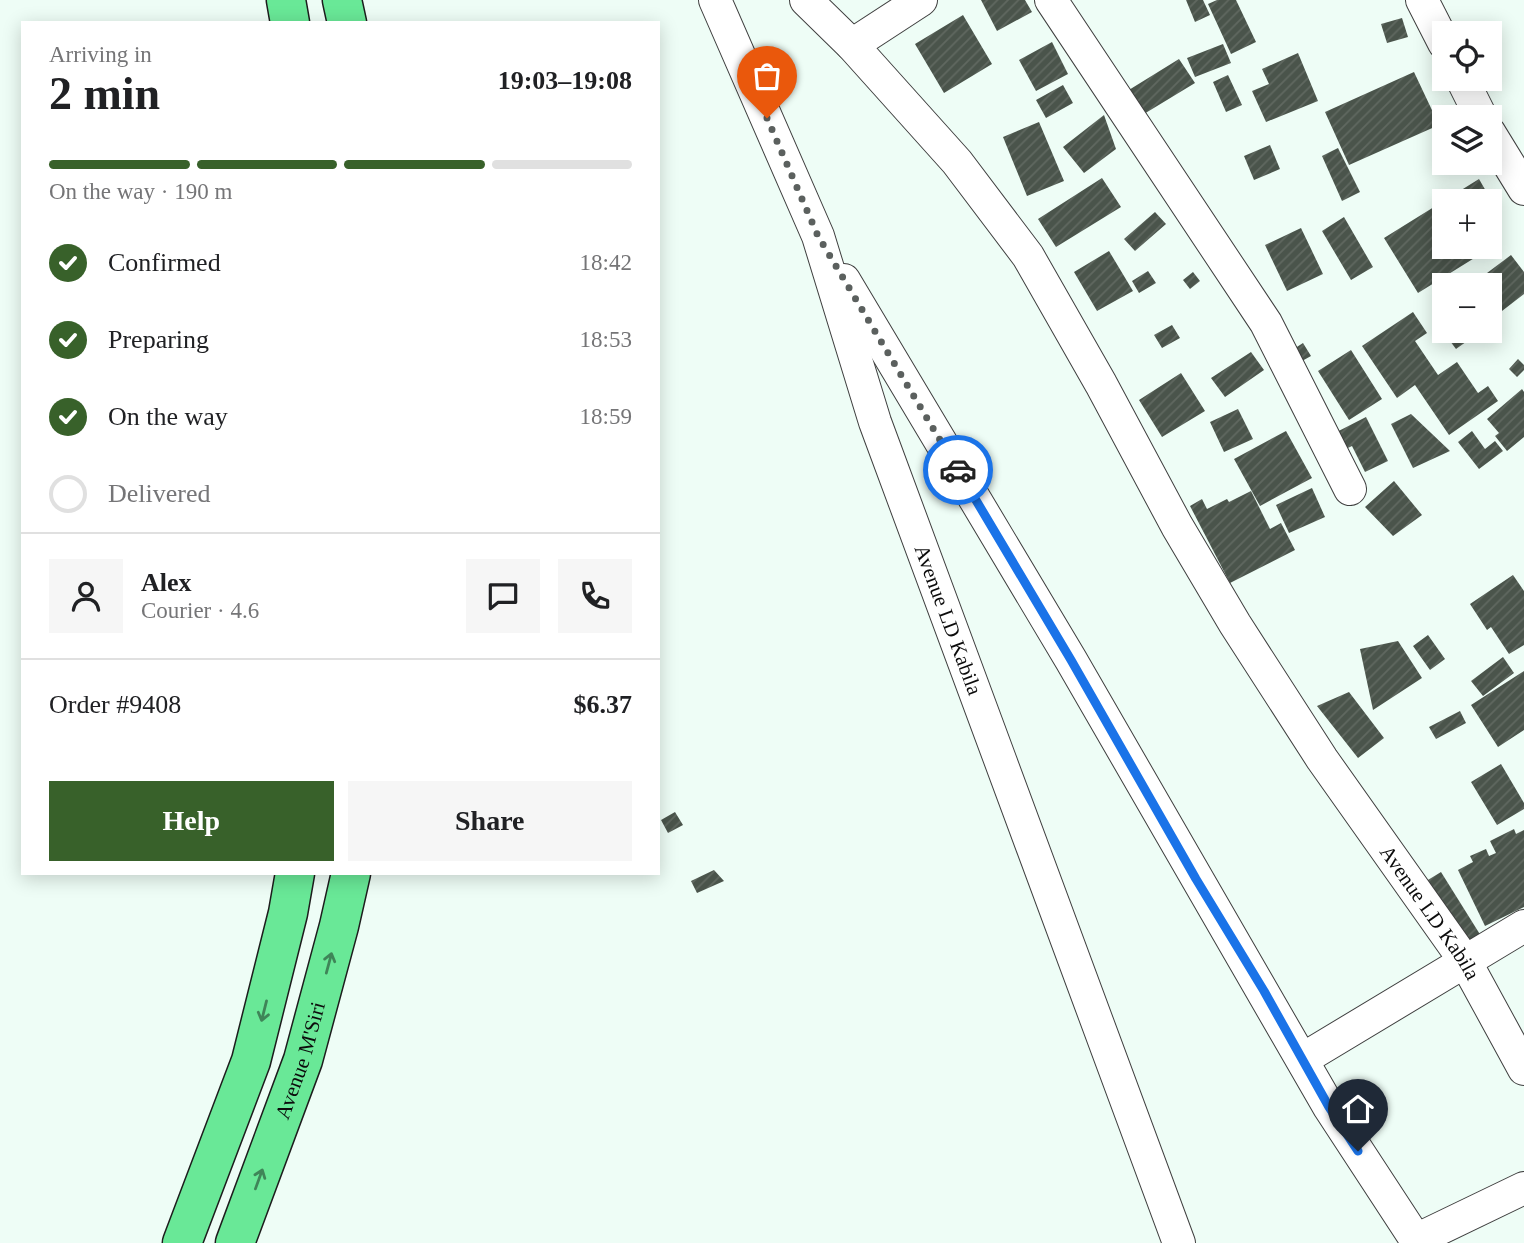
<!DOCTYPE html>
<html lang="en">
<head>
<meta charset="utf-8">
<style>
	body { margin:0; font-family:Georgia,serif; background:#f6f6f6; color:#202124; height:100vh; display:flex; flex-direction:column; font-size:26px; white-space:nowrap }
	* { box-sizing:border-box; margin:0 }
	p { font-size:23px; color:#757577 }
	.icon { flex:none; width:38px; height:38px; fill:none; stroke:currentColor; stroke-width:2; stroke-linecap:round; stroke-linejoin:round }
	.map { position:relative; flex:1; overflow:hidden }
	.side { position:absolute; left:21px; top:21px; width:639px; height:854px; display:flex; flex-direction:column; background:#fff; border-radius:0px; box-shadow:0 4px 18px #0003 }
	.side>* { flex:none }
	.fabs { position:absolute; left:1432px; top:21px; display:grid; gap:14px }
	.fabs a { display:grid; place-items:center; width:70px; height:70px; border-radius:0px; background:#fff; box-shadow:0 4px 18px #0003; font-size:35px }
	.pin { position:absolute; display:grid; place-items:center; width:60px; height:60px; color:#fff; margin:-72px -30px; border-radius:50% 50% 50% 0; rotate:-45deg; box-shadow:0 0 7px #0007 }
	.pin .icon { rotate:45deg }
	.courier { position:absolute; display:grid; place-items:center; width:70px; height:70px; margin:-35px; border:5px solid #1a73e8; border-radius:50%; background:#fff; color:#222; box-shadow:0 2px 9px #0007 }
	.overview em { font-style:normal; font-weight:600 }
	.overview div { display:flex; flex-direction:column-reverse }
	.overview { display:flex; align-items:center; justify-content:space-between; height:119px; padding:0 28px }
	h1 { font-size:46px; font-weight:600; line-height:52px }
	.bar { display:grid; grid-template-columns:repeat(4,1fr); gap:10px 7px; align-content:center; height:84px; padding:0 28px }
	.bar i { height:9px; border-radius:5px; background:#e0e0e0 }
	.bar .selected { background:#38612a }
	.bar p { grid-column:span 4 }
	.line { display:flex; align-items:center; gap:18px; padding:0 28px; border-top:2px solid #e0e0e0 }
	.line div { flex:1 }
	.round { display:grid; place-items:center; flex:none; width:74px; height:74px; border-radius:0px; background:#f6f6f6 }
	ol { padding:0 28px; list-style:none }
	li { display:flex; align-items:center; gap:21px; height:77px }
	li p { margin-inline-start:auto }
	li .icon { padding:7px; border-radius:50%; background:#38612a; color:#fff; stroke-width:4 }
	li:last-child { color:#757577 }
	li i { width:38px; height:38px; border:4px solid #e0e0e0; border-radius:50% }
	.button { display:flex; gap:14px; margin-top:auto; padding:14px 28px }
	.button a { flex:1; height:80px; border-radius:0px; background:#38612a; color:#fff; font-size:28px; font-weight:600; line-height:80px; text-align:center }
	.button a+a { background:#f6f6f6; color:#202124 }
	.map>svg:first-child { display:block }
</style>
</head>
<body>
<div class="map">
<svg width="1524" height="1243" viewBox="0 0 1524 1243">
	<defs>
		<pattern id="building-hatch" width="6" height="6" patternUnits="userSpaceOnUse" patternTransform="scale(1.75)"><rect width="6" height="6" fill="#4a544b"/><path d="M-1 1l2-2M0 6l6-6M5 7l2-2" fill="none" stroke="#606860"/></pattern>
	</defs>
	<rect width="100%" height="100%" fill="#eefdf6"/>
	<!-- building -->
	<path fill="url(#building-hatch)" d="M 981,0 L 1025,0 L 1032,12 L 997,31 Z
		M 1186,0 L 1203,0 L 1210,15 L 1195,22 Z
		M 1217,0 L 1236,0 L 1256,42 L 1231,54 L 1208,4 Z
		M 963,15 L 992,64 L 944,93 L 915,44 Z
		M 1402,18 L 1408,37 L 1387,43 L 1381,24 Z
		M 1052,42 L 1068,74 L 1036,91 L 1019,60 Z
		M 1223,44 L 1231,63 L 1195,77 L 1187,58 Z
		M 1298,53 L 1318,101 L 1266,122 L 1252,91 L 1269,84 L 1262,69 Z
		M 1179,59 L 1195,83 L 1139,117 L 1124,93 Z
		M 1414,72 L 1439,125 L 1349,165 L 1325,112 Z
		M 1228,75 L 1242,105 L 1226,112 L 1213,82 Z
		M 1063,85 L 1073,103 L 1046,118 L 1036,100 Z
		M 1104,115 L 1116,149 L 1084,173 L 1063,147 Z
		M 1039,122 L 1064,181 L 1027,196 L 1003,137 Z
		M 1270,145 L 1280,169 L 1254,180 L 1244,156 Z
		M 1338,148 L 1360,192 L 1342,201 L 1322,156 Z
		M 1102,178 L 1121,207 L 1056,247 L 1038,219 Z
		M 1479,179 L 1494,205 L 1489,208 L 1489,201 L 1444,201 L 1444,247 L 1489,247 L 1489,231 L 1497,244 L 1418,293 L 1384,238 Z
		M 1155,212 L 1166,224 L 1135,251 L 1124,239 Z
		M 1344,217 L 1373,267 L 1351,280 L 1322,231 Z
		M 1301,228 L 1323,274 L 1287,291 L 1265,245 Z
		M 1109,251 L 1133,291 L 1097,311 L 1074,272 Z
		M 1511,255 L 1524,272 L 1524,294 L 1489,321 L 1489,285 L 1471,285 Z
		M 1148,271 L 1156,283 L 1139,293 L 1132,281 Z
		M 1193,272 L 1200,281 L 1190,289 L 1183,280 Z
		M 1413,312 L 1427,333 L 1415,341 L 1438,375 L 1457,362 L 1478,393 L 1488,386 L 1498,401 L 1449,435 L 1415,385 L 1397,398 L 1362,346 Z
		M 1444,314 L 1444,331 L 1465,331 L 1470,339 L 1456,349 L 1435,321 Z
		M 1172,325 L 1180,338 L 1162,348 L 1154,335 Z
		M 1303,343 L 1311,356 L 1293,366 L 1286,354 Z
		M 1351,350 L 1382,399 L 1349,420 L 1318,371 Z
		M 1251,352 L 1264,370 L 1225,397 L 1211,378 Z
		M 1518,359 L 1524,365 L 1524,370 L 1517,377 L 1509,369 Z
		M 1181,373 L 1205,411 L 1162,437 L 1139,400 Z
		M 1522,389 L 1524,392 L 1524,437 L 1507,451 L 1495,436 L 1499,433 L 1487,419 Z
		M 1238,409 L 1253,439 L 1224,452 L 1210,422 Z
		M 1411,414 L 1450,451 L 1413,468 L 1391,424 Z
		M 1366,417 L 1388,461 L 1365,472 L 1352,446 L 1329,457 L 1321,440 Z
		M 1286,431 L 1312,478 L 1260,506 L 1234,459 Z
		M 1472,431 L 1485,449 L 1495,441 L 1503,451 L 1479,469 L 1458,442 Z
		M 1394,481 L 1422,515 L 1393,536 L 1365,507 Z
		M 1312,488 L 1325,517 L 1289,533 L 1276,505 Z
		M 1251,491 L 1270,529 L 1281,523 L 1295,550 L 1230,583 L 1190,506 L 1202,499 L 1207,509 L 1227,499 L 1229,502 Z
		M 1513,575 L 1524,591 L 1524,645 L 1509,654 L 1491,627 L 1487,630 L 1470,604 Z
		M 1428,635 L 1445,659 L 1430,670 L 1413,646 Z
		M 1398,641 L 1422,678 L 1373,710 L 1360,649 Z
		M 1503,657 L 1514,673 L 1483,696 L 1471,681 Z
		M 1524,671 L 1524,730 L 1498,747 L 1471,705 Z
		M 1349,692 L 1384,738 L 1358,758 L 1317,706 Z
		M 1460,711 L 1466,723 L 1436,739 L 1429,727 Z
		M 1501,764 L 1524,803 L 1524,809 L 1497,825 L 1471,782 Z
		M 675,812 L 683,825 L 668,833 L 661,820 Z
		M 1514,829 L 1516,834 L 1524,830 L 1524,907 L 1485,926 L 1458,870 L 1473,862 L 1470,856 L 1486,849 L 1489,856 L 1496,853 L 1490,841 Z
		M 714,870 L 724,881 L 697,893 L 691,881 Z
		M 1441,872 L 1481,936 L 1463,947 L 1423,883 Z"/>
	<g fill="none" stroke-linecap="round" stroke-linejoin="round">
		<!-- minor casing -->
		<g stroke="#3f3f3f" stroke-width="34">
			<g id="minor">
				<path id="s1" d="M 715,0 L 818,236 L 875,422 L 1179,1243"/>
				<path id="s2" d="M 806,0 L 852,45 L 957,162 L 1028,256 L 1101,384 L 1177,526 L 1235,624 L 1322,759 L 1465,961 L 1524,1069"/>
				<path d="M 1051,0 L 1266,323 L 1350,489"/>
				<path d="M 1422,0 L 1444,43"/>
				<path d="M 852,45 L 921,0"/>
				<path d="M 1462,79 L 1481,117"/>
				<path d="M 1489,132 L 1524,189"/>
				<path d="M 844,280 L 1071,660 L 1329,1107 L 1418,1243"/>
				<path d="M 1303,1059 L 1524,926"/>
				<path d="M 1416,1240 L 1524,1188"/>
			</g>
		</g>
		<!-- trunk casing -->
		<g stroke="#1d1d1d" stroke-width="41">
			<g id="trunk">
				<path d="M 286,0 L 290,23"/>
				<path d="M 342,0 L 347,23"/>
				<path d="M 182,1243 L 251,1061 L 288,913 L 295,873"/>
				<path id="s3" d="M 235,1243 L 303,1060 L 339,926 L 351,873"/>
			</g>
		</g>
		<!-- minor -->
		<use href="#minor" stroke="#fff" stroke-width="32"/>
		<!-- trunk -->
		<use href="#trunk" stroke="#69e897" stroke-width="38"/>
	</g>
	<!-- one-way arrows -->
	<defs><path id="oneway-shaft" d="M-6 0H5M1.5-3L5.5 0L1.5 3" fill="none" stroke-width="1.6" stroke-linecap="round" stroke-linejoin="round" transform="scale(1.75)"/></defs>
	<g stroke="#3f8558">
		<use href="#oneway-shaft" transform="translate(329 963) rotate(-75)"/>
		<use href="#oneway-shaft" transform="translate(264 1011) rotate(104)"/>
		<use href="#oneway-shaft" transform="translate(259 1179) rotate(-70)"/>
	</g>
	<g fill="none" stroke-linecap="round" stroke-linejoin="round">
		<!-- done -->
		<path stroke="#5b605e" stroke-width="7" stroke-dasharray="0 12.6" d="M 767,118 L 818,236 L 958,470"/>
		<!-- route -->
		<path stroke="#1a73e8" stroke-width="9" d="M 958,470 L 1071,660 L 1196,879 L 1264,991 L 1329,1107 L 1358,1151"/>
	</g>
	<g text-anchor="middle" dominant-baseline="central" stroke-width="7" stroke-linejoin="round" paint-order="stroke">
		<!-- street labels -->
		<g font-size="21" fill="#0c0c0c" stroke="#fff">
			<text stroke="none"><textPath href="#s1" startOffset="663">Avenue LD Kabila</textPath></text>
			<text stroke="none"><textPath href="#s2" startOffset="1110">Avenue LD Kabila</textPath></text>
			<text stroke="none"><textPath href="#s3" startOffset="194">Avenue M'Siri</textPath></text>
		</g>
	</g>
</svg>
<div class="fabs">
<a><svg class="icon" aria-label="locate" viewBox="0 0 24 24"><circle cx="12" cy="12" r="6"/><path d="M12 2v4M12 18v4M2 12h4M18 12h4"/></svg></a>
<a><svg class="icon" aria-label="layers" viewBox="0 0 24 24"><path d="M12 4l9 5-9 5-9-5zM3 14l9 5 9-5"/></svg></a>
<a>+</a>
<a>−</a>
</div>
<div class="pin" style="left:767px;top:118px;background:#ea580c"><svg class="icon" aria-label="bag" viewBox="0 0 24 24"><path d="M5 8h14l-1 12H6zM9 8a3 3 0 0 1 6 0"/></svg></div>
<div class="pin" style="left:1358px;top:1151px;background:#1f2937"><svg class="icon" aria-label="home" viewBox="0 0 24 24"><path d="M3 11l9-7 9 7M6 9v11h12V9"/></svg></div>
<div class="courier" style="left:958px;top:470px"><svg class="icon" aria-label="car" viewBox="0 0 24 24"><path d="M5 17H2v-5l4-1 3-4h7l3 4 3 1v5h-3M9 17h6M6 11h13"/><circle cx="7" cy="17" r="2"/><circle cx="17" cy="17" r="2"/></svg></div>
<section class="side">
<div class="overview"><div><h1>2 min</h1><p>Arriving in</p></div><em>19:03–19:08</em></div>
<div class="bar"><i class="selected"></i><i class="selected"></i><i class="selected"></i><i></i><p>On the way · 190 m</p></div>
<ol>
<li><svg class="icon" aria-label="check" viewBox="0 0 24 24"><path d="M5 12l5 5 9-10"/></svg>Confirmed<p>18:42</p></li>
<li><svg class="icon" aria-label="check" viewBox="0 0 24 24"><path d="M5 12l5 5 9-10"/></svg>Preparing<p>18:53</p></li>
<li><svg class="icon" aria-label="check" viewBox="0 0 24 24"><path d="M5 12l5 5 9-10"/></svg>On the way<p>18:59</p></li>
<li><i></i>Delivered</li>
</ol>
<div class="line" style="height:126px"><a class="round"><svg class="icon" aria-label="person" viewBox="0 0 24 24"><circle cx="12" cy="8" r="4"/><path d="M4 21q1-7 8-7t8 7"/></svg></a><div><b>Alex</b><p>Courier · 4.6</p></div><a class="round"><svg class="icon" aria-label="chat" viewBox="0 0 24 24"><path d="M4 5h16v11H9l-5 4z"/></svg></a><a class="round"><svg class="icon" aria-label="phone" viewBox="0 0 24 24"><path d="M5 4h4l2 5-3 2q2 4 5 5l2-3 5 2v4C11 20 4 13 5 4z"/></svg></a></div>
<div class="line" style="height:91px"><div>Order #9408</div><b>$6.37</b></div>
<div class="button"><a>Help</a><a>Share</a></div>
</section>
</div>
</body>
</html>
